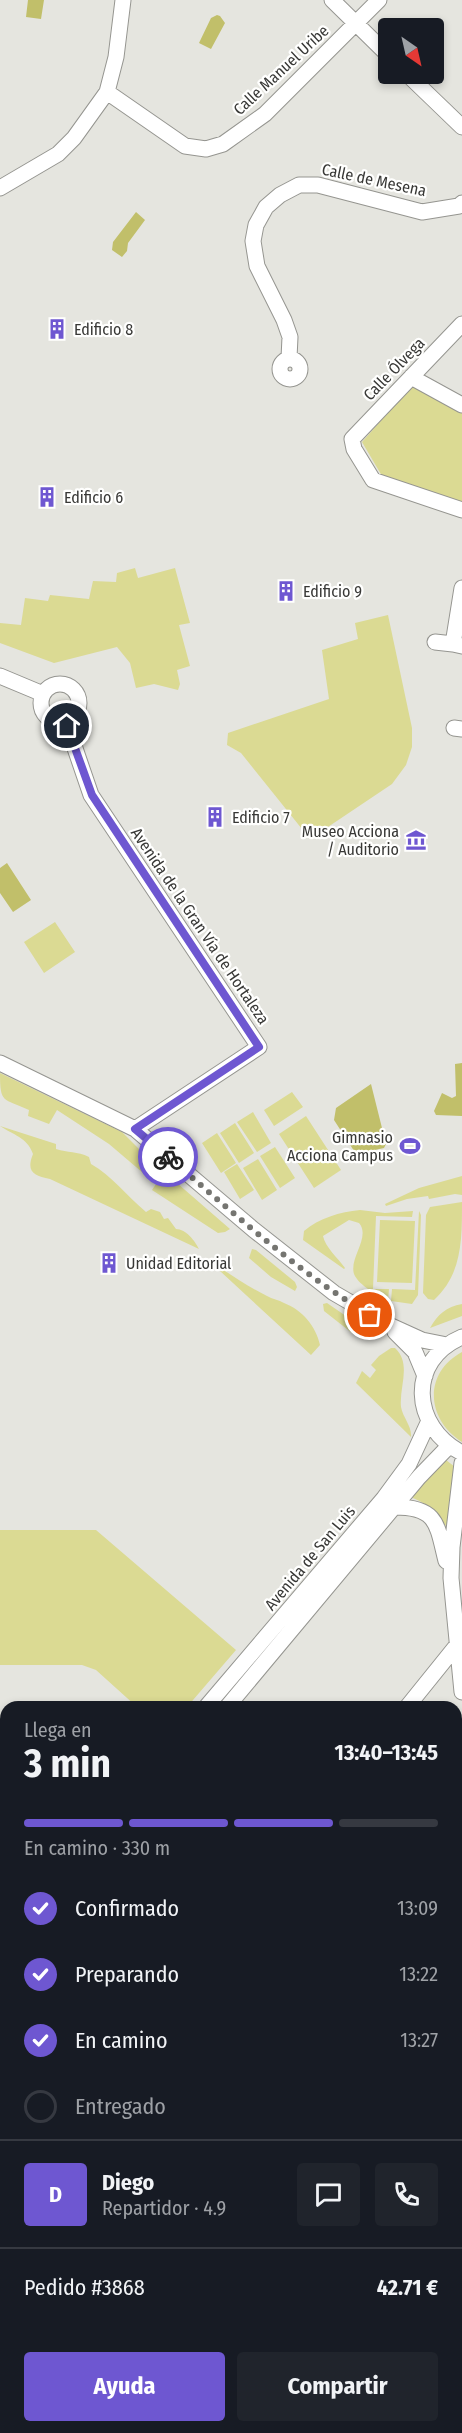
<!DOCTYPE html>
<html lang="es">
<head>
<meta charset="utf-8">
<style>
	body { margin:0; font-family:"Fira Sans Condensed",sans-serif; background:#20242c; color:#f1f3f6; height:100vh; display:flex; flex-direction:column; font-size:22px; white-space:nowrap }
	* { box-sizing:border-box; margin:0 }
	p { font-size:20px; color:#9ea1a6 }
	.icon { flex:none; width:33px; height:33px; fill:none; stroke:currentColor; stroke-width:2; stroke-linecap:round; stroke-linejoin:round }
	.map { position:relative; flex:1; overflow:hidden }
	.details { position:absolute; left:0px; top:1701px; width:462px; height:732px; display:flex; flex-direction:column; background:#171b24; border-radius:18px 18px 0 0; box-shadow:0 3px 9px #0003 }
	.details>* { flex:none }
	.needle { width:39px; rotate:146deg }
	.tools { position:absolute; left:378px; top:18px; display:grid; gap:12px }
	.tools a { display:grid; place-items:center; width:66px; height:66px; border-radius:6px; background:#171b24; box-shadow:0 3px 9px #0003; font-size:30px }
	.pin { position:absolute; display:grid; place-items:center; width:51px; height:51px; color:#fff; margin:-26px; border:3px solid #fff; border-radius:50%; box-shadow:0 2px 6px #0007 }
	.courier { position:absolute; display:grid; place-items:center; width:60px; height:60px; margin:-30px; border:4px solid #6e57d1; border-radius:50%; background:#fff; color:#222; box-shadow:0 2px 8px #0007 }
	.summary em { font-style:normal; font-weight:700 }
	.summary div { display:flex; flex-direction:column-reverse }
	.summary { display:flex; align-items:center; justify-content:space-between; height:102px; padding:0 24px }
	h1 { font-size:39px; font-weight:700; line-height:45px }
	.bar { display:grid; grid-template-columns:repeat(4,1fr); gap:9px 6px; align-content:center; height:72px; padding:0 24px }
	.bar i { height:8px; border-radius:4px; background:#363941 }
	.bar .on { background:#6e57d1 }
	.bar p { grid-column:span 4 }
	.line { display:flex; align-items:center; gap:15px; padding:0 24px; border-top:2px solid #363941 }
	.line div { flex:1 }
	.round { display:grid; place-items:center; flex:none; width:63px; height:63px; border-radius:6px; background:#20242c }
	ol { padding:0 24px; list-style:none }
	li { display:flex; align-items:center; gap:18px; height:66px }
	li p { margin-inline-start:auto }
	li .icon { padding:6px; border-radius:50%; background:#6e57d1; color:#fff; stroke-width:4 }
	li:last-child { color:#9ea1a6 }
	li i { width:33px; height:33px; border:3px solid #363941; border-radius:50% }
	.primary-button { display:flex; gap:12px; margin-top:auto; padding:12px 24px }
	.primary-button a { flex:1; height:69px; border-radius:6px; background:#6e57d1; color:#fff; font-size:24px; font-weight:700; line-height:69px; text-align:center }
	.primary-button a+a { background:#20242c; color:#f1f3f6 }
	.map>svg:first-child { display:block }
</style>
</head>
<body>
<div class="map">
<svg width="462" height="2433" viewBox="0 0 462 2433">
	<rect width="100%" height="100%" fill="#e5e5df"/>
	<!-- green -->
	<path fill="#dbda93" d="M 414,383 L 462,411 L 462,502 L 382,476 L 362,442 Z
		M 135,568 L 138,578 L 175,568 L 190,623 L 179,625 L 190,666 L 177,670 L 180,684 L 178,690 L 154,684 L 136,688 L 130,663 L 117,647 L 54,663 L 0,643 L 0,623 L 21,625 L 25,598 L 48,601 L 50,595 L 89,599 L 93,581 L 116,582 L 117,573 Z
		M 388,615 L 412,728 L 412,747 L 406,765 L 392,784 L 310,839 L 241,753 L 227,745 L 228,733 L 329,699 L 322,650 L 358,639 L 355,623 Z
		M 55,922 L 75,952 L 44,973 L 24,942 Z
		M 0,1073 L 122,1132 L 147,1157 L 230,1229 L 225,1232 L 218,1233 L 152,1190 L 156,1184 L 109,1144 L 57,1110 L 49,1124 L 28,1116 L 29,1110 C 3,1098 0,1104 0,1073 Z
		M 292,1092 L 303,1107 L 274,1126 L 264,1110 Z
		M 253,1112 L 271,1143 L 257,1152 L 237,1122 Z
		M 306,1116 L 341,1170 L 314,1188 L 279,1134 Z
		M 235,1123 L 254,1153 L 239,1163 L 220,1133 Z
		M 0,1126 L 56,1144 L 56,1149 C 68,1153 77,1151 89,1157 L 91,1164 C 112,1176 127,1196 146,1212 L 151,1209 L 160,1212 L 164,1219 L 168,1218 L 176,1229 C 186,1229 195,1241 199,1249 L 50,1179 C 33,1176 26,1171 33,1154 C 27,1137 13,1135 0,1126 Z
		M 217,1133 L 236,1163 L 221,1173 L 202,1143 Z
		M 275,1147 L 295,1178 L 280,1188 L 260,1156 Z
		M 258,1159 L 277,1190 L 262,1200 L 243,1168 Z
		M 237,1164 L 254,1190 L 240,1199 L 224,1172 Z
		M 462,1176 L 462,1195 L 455,1194 L 429,1199 L 428,1196 L 407,1199 L 386,1206 L 385,1204 L 419,1188 Z
		M 462,1202 C 462,1241 462,1274 434,1300 L 428,1299 L 423,1293 L 426,1215 L 430,1207 Z
		M 360,1210 L 385,1213 L 413,1211 L 412,1217 L 376,1216 L 373,1289 L 389,1289 L 388,1301 C 378,1295 359,1286 354,1274 C 349,1258 371,1237 359,1223 L 349,1220 L 323,1236 C 325,1247 338,1258 345,1268 L 344,1269 L 303,1240 L 304,1231 C 319,1218 340,1212 360,1210 Z
		M 419,1211 L 421,1215 L 418,1295 L 412,1304 L 391,1301 L 392,1289 L 415,1290 Z
		M 380,1220 L 415,1221 L 412,1283 L 377,1282 Z
		M 252,1249 L 256,1250 L 295,1282 L 297,1287 L 295,1291 L 271,1277 L 249,1258 Z
		M 222,1269 C 237,1279 251,1288 267,1296 C 272,1299 279,1300 284,1303 C 302,1310 316,1326 320,1345 L 311,1355 L 220,1271 Z
		M 327,1303 L 359,1325 L 352,1333 L 324,1311 L 323,1304 Z
		M 462,1304 L 462,1316 L 430,1328 C 438,1314 446,1307 462,1304 Z
		M 391,1348 L 395,1348 C 412,1364 399,1386 401,1407 C 403,1418 412,1426 411,1437 L 356,1383 L 362,1371 L 370,1378 L 376,1370 L 371,1365 L 379,1356 Z
		M 462,1352 L 462,1442 C 426,1419 423,1373 462,1352 Z
		M 446,1460 L 455,1467 L 447,1528 C 438,1512 429,1505 413,1498 L 413,1494 Z
		M 0,1530 L 96,1530 L 236,1650 L 187,1707 L 137,1707 L 96,1670 L 82,1665 L 0,1665 Z
		M 6,2400 L 6,2427 L 28,2427 L 22,2433 L 0,2433 L 0,2406 Z"/>
	<!-- water -->
	<path fill="#c1bf6a" d="M 28,0 L 44,0 L 41,19 L 26,17 Z
		M 217,15 L 220,16 L 225,23 L 211,49 L 199,43 L 211,18 Z
		M 136,212 L 145,220 L 128,243 L 127,251 L 122,257 L 112,250 L 113,242 Z
		M 7,863 L 31,900 L 13,912 L 0,893 L 0,868 Z
		M 462,1063 L 462,1116 L 436,1115 L 434,1111 L 442,1093 L 452,1098 L 456,1096 L 455,1064 Z
		M 371,1084 L 386,1144 L 384,1148 L 356,1154 L 334,1120 L 336,1108 Z"/>
	<g fill="none" stroke-linecap="round" stroke-linejoin="round">
		<!-- minor casing -->
		<g stroke="#959590" stroke-width="17">
			<path id="minor" d="M 332,0 L 388,55
				M 407,74 L 462,127
				M 107,92 L 185,146 L 206,149 L 223,144 L 265,114 L 379,0
				M 0,188 L 58,154 L 74,138 L 107,92 L 116,57 L 123,0
				M 462,324 L 352,439 L 354,449 L 373,480 L 462,510
				M 289,358 L 290,337 L 284,320 L 257,266 L 253,241 L 256,225 L 266,207 L 280,195 L 299,185 L 318,185 L 422,212 L 459,206 L 462,203
				M280 369a10 10 0 1 1 20 0a10 10 0 1 1-20 0Z
				M 411,377 L 462,405
				M 462,588 L 453,644 L 462,646
				M 435,642 L 453,644
				M 0,676 L 43,694
				M41 703a19 19 0 1 1 38 0a19 19 0 1 1-38 0Z
				M 66,722 L 91,795 L 259,1047 L 135,1129
				M 454,728 L 462,729
				M 0,1063 L 135,1129 L 254,1230 L 334,1293 L 389,1325 L 422,1340 L 447,1345
				M 395,1332 L 415,1352 L 425,1376
				M 462,1337 C 407,1360 411,1427 462,1453
				M 462,1463 L 452,1547 L 451,1578 L 462,1692
				M 395,1507 C 438,1507 437,1525 446,1561
				M 206,1707 L 384,1498 L 409,1464 L 428,1423
				M 227,1707 L 419,1477 L 449,1446
				M 407,1707 L 457,1645
				M 456,1862 L 462,1855
				M 456,1943 L 462,1939
				M 0,1950 L 6,1943
				M 0,1998 L 6,1990
				M 456,2178 L 462,2175
				M 0,2192 L 6,2200
				M 456,2253 L 462,2265
				M 456,2313 L 462,2305
				M 262,2427 L 269,2433
				M 38,2433 L 43,2427
				M 176,2433 L 181,2427
				M 372,2433 L 376,2427"/>
		</g>
		<!-- minor -->
		<use href="#minor" stroke="#fff" stroke-width="15"/>
	</g>
	<g fill="none" stroke-linecap="round" stroke-linejoin="round">
		<!-- done -->
		<path stroke="#757571" stroke-width="6" stroke-dasharray="0 10.8" d="M 168,1157 C 233,1212 297,1272 370,1315"/>
		<!-- route -->
		<path stroke="#6e57d1" stroke-width="8" d="M 67,726 L 92,795 L 259,1047 L 135,1129 L 168,1157"/>
	</g>
	<!-- icons -->
	<defs>
		<g id="building-bare" transform="scale(1.62)"><path d="M-4-6H4V6H1V3H-1V6H-4ZM-2.5-4.3h1.7v1.8h-1.7ZM.8-4.3h1.7v1.8H.8ZM-2.5-1h1.7V.8h-1.7ZM.8-1h1.7V.8H.8Z" fill="#6e57d1" stroke="#fffffe" stroke-width="2.5" paint-order="stroke"/></g>
		<g id="museum-bare" transform="scale(1.62)"><path d="M0-6L6-3V-2H-6V-3ZM-5-1h2V3h-2ZM-1-1h2V3h-2ZM3-1h2V3H3ZM-6 4H6V6H-6Z" fill="#6e57d1" stroke="#fffffe" stroke-width="2.5" paint-order="stroke"/></g>
		<g id="stadium-bare" transform="scale(1.62)"><path d="M0-5a6.5 5 0 1 0 0 10a6.5 5 0 1 0 0-10ZM-3.5-1.8h7v3.6h-7Z" fill="#6e57d1" stroke="#fffffe" stroke-width="2.5" paint-order="stroke"/></g>
	</defs>
	<g fill-rule="evenodd">
		<use href="#building-bare" x="57" y="329"/>
		<use href="#building-bare" x="47" y="497"/>
		<use href="#building-bare" x="286" y="591"/>
		<use href="#building-bare" x="215" y="817"/>
		<use href="#museum-bare" x="416" y="840"/>
		<use href="#stadium-bare" x="410" y="1146"/>
		<use href="#building-bare" x="109" y="1263"/>
	</g>
	<g text-anchor="middle" dominant-baseline="central" stroke-width="4.5" stroke-linejoin="round" paint-order="stroke">
		<!-- street labels -->
		<g font-size="16" fill="#383836" stroke="#fffffe">
			<text transform="translate(281 70) rotate(-43)">Calle Manuel Uribe</text>
			<text transform="translate(374 180) rotate(12)">Calle de Mesena</text>
			<text transform="translate(394 369) rotate(-46)">Calle Ólvega</text>
			<text transform="translate(200 926) rotate(56)">Avenida de la Gran Vía de Hortaleza</text>
			<text transform="translate(310 1558) rotate(-50)">Avenida de San Luis</text>
		</g>
		<!-- poi labels -->
		<g font-size="16" fill="#383836" stroke="#fffffe" text-anchor="start">
			<text x="74" y="329">Edificio 8</text>
			<text x="64" y="497">Edificio 6</text>
			<text x="303" y="591">Edificio 9</text>
			<text x="232" y="817">Edificio 7</text>
			<text x="399" y="831" text-anchor="end">Museo Acciona<tspan x="399" dy="18">/ Auditorio</tspan></text>
			<text x="393" y="1137" text-anchor="end">Gimnasio<tspan x="393" dy="18">Acciona Campus</tspan></text>
			<text x="126" y="1263">Unidad Editorial</text>
		</g>
	</g>
</svg>
<div class="tools">
<a><svg class="needle" viewBox="-14 -14 28 28"><path d="M0-13l5 13h-10z" fill="#e53935"/><path d="M0 13l5-13h-10z" fill="#9ea1a6"/></svg></a>
</div>
<div class="pin" style="left:370px;top:1315px;background:#ea580c"><svg class="icon" aria-label="bag" viewBox="0 0 24 24"><path d="M5 8h14l-1 12H6zM9 8a3 3 0 0 1 6 0"/></svg></div>
<div class="pin" style="left:67px;top:726px;background:#1f2937"><svg class="icon" aria-label="home" viewBox="0 0 24 24"><path d="M3 11l9-7 9 7M6 9v11h12V9"/></svg></div>
<div class="courier" style="left:168px;top:1157px"><svg class="icon" aria-label="bike" viewBox="0 0 24 24"><circle cx="6" cy="16" r="4"/><circle cx="18" cy="16" r="4"/><path d="M6 16l4-8h5l3 8M10 8l3 8H6M13 5h3"/></svg></div>
<section class="details">
<div class="summary"><div><h1>3 min</h1><p>Llega en</p></div><em>13:40–13:45</em></div>
<div class="bar"><i class="on"></i><i class="on"></i><i class="on"></i><i></i><p>En camino · 330 m</p></div>
<ol>
<li><svg class="icon" aria-label="check" viewBox="0 0 24 24"><path d="M5 12l5 5 9-10"/></svg>Confirmado<p>13:09</p></li>
<li><svg class="icon" aria-label="check" viewBox="0 0 24 24"><path d="M5 12l5 5 9-10"/></svg>Preparando<p>13:22</p></li>
<li><svg class="icon" aria-label="check" viewBox="0 0 24 24"><path d="M5 12l5 5 9-10"/></svg>En camino<p>13:27</p></li>
<li><i></i>Entregado</li>
</ol>
<div class="line" style="height:108px"><b class="round" style="background:#6e57d1;color:#fff">D</b><div><b>Diego</b><p>Repartidor · 4.9</p></div><a class="round"><svg class="icon" aria-label="chat" viewBox="0 0 24 24"><path d="M4 5h16v11H9l-5 4z"/></svg></a><a class="round"><svg class="icon" aria-label="phone" viewBox="0 0 24 24"><path d="M5 4h4l2 5-3 2q2 4 5 5l2-3 5 2v4C11 20 4 13 5 4z"/></svg></a></div>
<div class="line" style="height:78px"><div>Pedido #3868</div><b>42.71 €</b></div>
<div class="primary-button"><a>Ayuda</a><a>Compartir</a></div>
</section>
</div>
</body>
</html>
